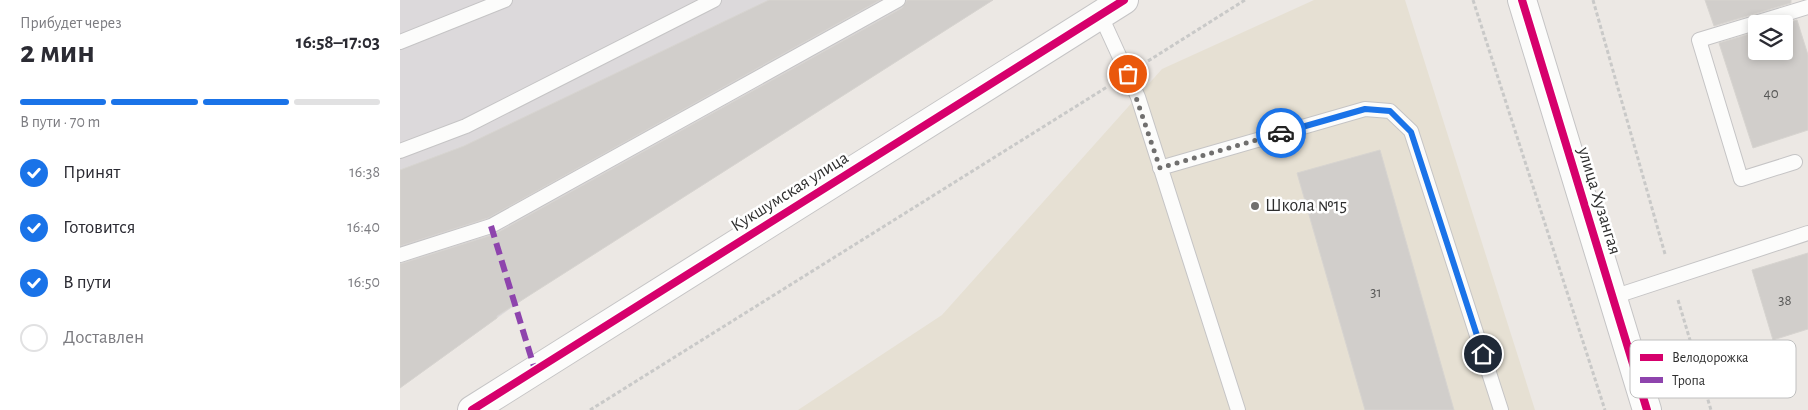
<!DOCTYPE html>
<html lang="ru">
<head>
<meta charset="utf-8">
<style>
	body { margin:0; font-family:"Alegreya Sans",sans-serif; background:#f2f2f3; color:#2b2b33; height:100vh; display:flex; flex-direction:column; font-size:19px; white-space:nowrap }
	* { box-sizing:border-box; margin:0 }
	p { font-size:16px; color:#7c7c81 }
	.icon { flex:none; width:28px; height:28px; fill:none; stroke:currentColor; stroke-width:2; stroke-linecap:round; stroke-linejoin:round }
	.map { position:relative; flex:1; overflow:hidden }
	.details { display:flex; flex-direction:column; background:#fff; width:400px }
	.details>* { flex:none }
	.controls { position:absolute; left:1348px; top:15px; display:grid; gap:10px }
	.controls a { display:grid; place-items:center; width:45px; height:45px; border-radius:5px; background:#fff; box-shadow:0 2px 8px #0003; font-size:25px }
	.pin { position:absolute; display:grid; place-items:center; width:42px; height:42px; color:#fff; margin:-21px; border:2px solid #fff; border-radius:50%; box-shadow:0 1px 5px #0007 }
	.courier { position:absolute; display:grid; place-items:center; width:50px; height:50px; margin:-25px; border:4px solid #1a73e8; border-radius:50%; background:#fff; color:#222; box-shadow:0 1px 6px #0007 }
	.overview em { font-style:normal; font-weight:700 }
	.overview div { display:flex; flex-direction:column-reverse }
	.overview { display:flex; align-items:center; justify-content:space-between; height:85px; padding:0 20px }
	h1 { font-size:32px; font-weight:700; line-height:38px }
	.bar { display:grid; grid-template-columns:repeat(4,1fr); gap:8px 5px; align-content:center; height:60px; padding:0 20px }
	.bar i { height:6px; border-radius:4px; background:#e1e1e2 }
	.bar .current { background:#1a73e8 }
	.bar p { grid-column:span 4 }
	ol { padding:0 20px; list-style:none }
	li { display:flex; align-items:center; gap:15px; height:55px }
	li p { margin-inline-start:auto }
	li .icon { padding:5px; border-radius:50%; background:#1a73e8; color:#fff; stroke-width:4 }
	li:last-child { color:#7c7c81 }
	li i { width:28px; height:28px; border:2px solid #e1e1e2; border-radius:50% }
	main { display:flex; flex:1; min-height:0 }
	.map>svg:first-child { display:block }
</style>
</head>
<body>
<main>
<section class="details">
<div class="overview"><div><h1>2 мин</h1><p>Прибудет через</p></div><em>16:58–17:03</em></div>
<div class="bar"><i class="current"></i><i class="current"></i><i class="current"></i><i></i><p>В пути · 70 m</p></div>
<ol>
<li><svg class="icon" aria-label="check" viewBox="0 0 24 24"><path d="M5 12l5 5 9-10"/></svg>Принят<p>16:38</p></li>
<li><svg class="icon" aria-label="check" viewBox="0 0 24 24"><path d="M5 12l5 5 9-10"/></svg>Готовится<p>16:40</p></li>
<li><svg class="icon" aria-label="check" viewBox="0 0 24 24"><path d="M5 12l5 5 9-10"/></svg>В пути<p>16:50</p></li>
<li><i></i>Доставлен</li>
</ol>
</section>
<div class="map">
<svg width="1408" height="410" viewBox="0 0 1408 410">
	<rect width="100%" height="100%" fill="#ece8e4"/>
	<!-- industrial -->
	<path fill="#dcd9db" d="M 0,0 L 593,0 L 132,293 L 0,388 Z"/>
	<!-- education -->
	<path fill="#e6e0d3" d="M 914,0 L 1005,0 L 1135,410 L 398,410 L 542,315 L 762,69 Z"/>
	<!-- building -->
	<path fill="#d1cecb" stroke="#d7d4d0" d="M 369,0 L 480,0 L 88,218 L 0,246 L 0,170 L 64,146 Z
		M 507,0 L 593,0 L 97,316 L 97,318 L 0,388 L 0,264 L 95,234 L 502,8 Z
		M 1305,0 L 1391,0 L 1391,3 L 1314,26 Z
		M 1397,20 L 1408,55 L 1408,130 L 1353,148 L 1319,43 L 1356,32 L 1356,51 L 1384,51 L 1383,24 Z
		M 980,150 L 1054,410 L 965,410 L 897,173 Z
		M 1408,253 L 1408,329 L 1373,340 L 1352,270 Z"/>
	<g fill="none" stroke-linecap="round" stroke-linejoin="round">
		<!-- service casing -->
		<g stroke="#c5c4c5" stroke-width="16">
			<path id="service" d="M 700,14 L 738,97 L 838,410
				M 0,42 L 105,0
				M 0,151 L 66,126 L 314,0
				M 1395,162 L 1341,179 L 1299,40 L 1408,7
				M 760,168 L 965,109 L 990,111 L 1011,131 L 1101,410
				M 0,255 L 91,226 L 498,0
				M 1213,297 L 1408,233"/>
		</g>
		<!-- tertiary casing -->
		<g stroke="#c5c4c5" stroke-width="30">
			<path id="tertiary" d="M 1122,0 L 1247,410
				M 72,410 L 724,0"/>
		</g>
		<!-- path -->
		<path stroke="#c9c9c8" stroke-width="3" stroke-dasharray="4 2.5" stroke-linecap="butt" d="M 1073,0 L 1205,410
			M 1193,0 L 1265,254
			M 748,61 L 845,0
			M 1278,300 L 1311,410
			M 190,410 L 707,87"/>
		<!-- service -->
		<use href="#service" stroke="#fcfcfb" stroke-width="14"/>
		<!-- tertiary -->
		<use href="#tertiary" stroke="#fcfcfb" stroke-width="28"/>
		<!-- quiet -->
		<path stroke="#8e44ad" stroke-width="6" stroke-dasharray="12 6" stroke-linecap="butt" d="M 91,226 L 135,370"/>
		<!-- cycleway casing -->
		<g stroke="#fff" stroke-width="11">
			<path id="cycleway" d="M 1122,0 L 1247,410
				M 72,410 L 724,0"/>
		</g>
		<!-- cycleway -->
		<use href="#cycleway" stroke="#d6006c" stroke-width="8"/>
	</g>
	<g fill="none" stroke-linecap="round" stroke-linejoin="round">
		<!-- done -->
		<path stroke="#706f6e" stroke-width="5" stroke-dasharray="0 9" d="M 728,74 L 760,168 L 881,133"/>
		<!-- route -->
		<path stroke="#1a73e8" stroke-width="6" d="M 881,133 L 965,109 L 990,111 L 1011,132 L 1083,354"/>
	</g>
	<!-- markers -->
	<circle fill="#706f6e" stroke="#fff" stroke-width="2" cx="855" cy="206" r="5"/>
	<g text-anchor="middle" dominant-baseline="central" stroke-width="5" stroke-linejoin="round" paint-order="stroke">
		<!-- number labels -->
		<g font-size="15" fill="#585857">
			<text x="1371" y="93">40</text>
			<text x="976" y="292">31</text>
			<text x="1385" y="300">38</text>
		</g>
		<!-- street labels -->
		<g font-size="18" fill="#2e2e2e" stroke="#fff">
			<text transform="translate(390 192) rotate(-32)">Кукшумская улица</text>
			<text transform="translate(1199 201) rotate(73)">улица Хузангая</text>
		</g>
		<!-- poi labels -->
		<g font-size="18" fill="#2e2e2e" stroke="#fff" text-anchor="start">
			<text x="865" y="206">Школа №15</text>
		</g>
	</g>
	<!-- legend -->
	<rect x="1230" y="340" width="166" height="58" rx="8" fill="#fff" stroke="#c0c0c0" stroke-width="1"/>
	<rect x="1240" y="354" width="23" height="7" fill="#d6006c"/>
	<rect x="1240" y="377" width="23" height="6" fill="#8e44ad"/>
	<g font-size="14" fill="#2e2e2e">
		<text x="1272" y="362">Велодорожка</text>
		<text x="1272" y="385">Тропа</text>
	</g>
</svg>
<div class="controls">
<a><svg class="icon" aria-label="layers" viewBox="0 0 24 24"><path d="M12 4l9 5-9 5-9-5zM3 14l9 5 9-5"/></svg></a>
</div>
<div class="pin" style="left:728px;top:74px;background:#ea580c"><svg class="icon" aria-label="bag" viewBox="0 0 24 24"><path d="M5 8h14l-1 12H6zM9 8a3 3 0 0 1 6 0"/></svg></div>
<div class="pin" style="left:1083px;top:354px;background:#1f2937"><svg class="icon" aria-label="home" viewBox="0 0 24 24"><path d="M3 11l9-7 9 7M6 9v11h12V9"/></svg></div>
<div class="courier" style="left:881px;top:133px"><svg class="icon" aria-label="car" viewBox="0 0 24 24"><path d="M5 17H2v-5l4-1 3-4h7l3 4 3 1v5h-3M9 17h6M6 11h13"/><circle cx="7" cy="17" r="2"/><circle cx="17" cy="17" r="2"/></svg></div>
</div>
</main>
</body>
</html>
